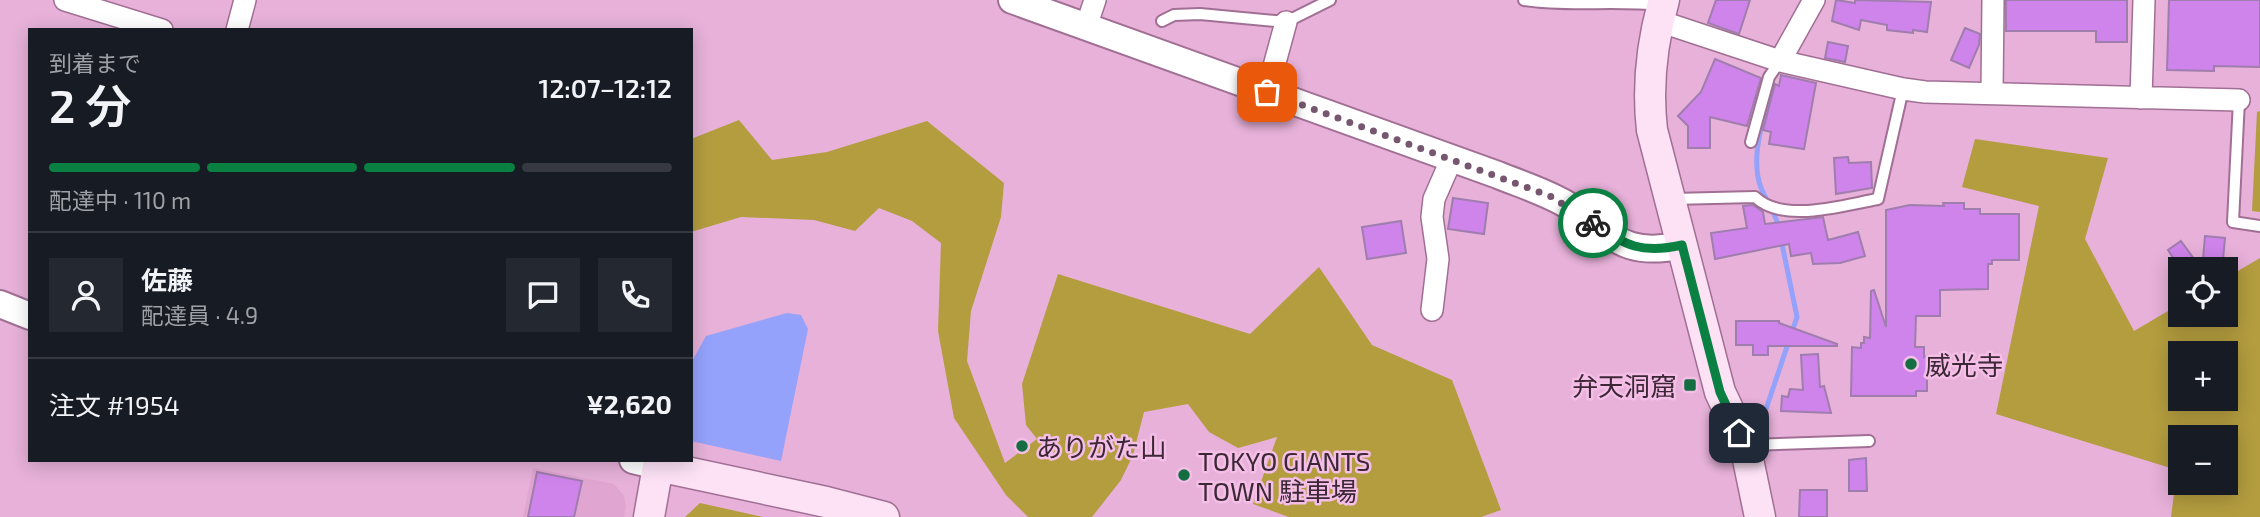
<!DOCTYPE html>
<html lang="ja">
<head>
<meta charset="utf-8">
<style>
	body { margin:0; font-family:"Exo 2","Noto Sans JP",sans-serif; background:#242831; color:#f1f3f6; height:100vh; display:flex; flex-direction:column; font-size:26px; white-space:nowrap }
	* { box-sizing:border-box; margin:0 }
	p { font-size:23px; color:#9ea1a6 }
	.icon { flex:none; width:38px; height:38px; fill:none; stroke:currentColor; stroke-width:2; stroke-linecap:round; stroke-linejoin:round }
	.map { position:relative; flex:1; overflow:hidden }
	.sheet { position:absolute; left:28px; top:28px; width:665px; height:434px; display:flex; flex-direction:column; background:#171b24; border-radius:0px; box-shadow:0 4px 18px #0003 }
	.sheet>* { flex:none }
	.controls { position:absolute; left:2168px; top:257px; display:grid; gap:14px }
	.controls a { display:grid; place-items:center; width:70px; height:70px; border-radius:0px; background:#171b24; box-shadow:0 4px 18px #0003; font-size:35px }
	.pin { position:absolute; display:grid; place-items:center; width:60px; height:60px; color:#fff; margin:-30px; border-radius:14px; box-shadow:0 4px 10px #0006 }
	.courier { position:absolute; display:grid; place-items:center; width:70px; height:70px; margin:-35px; border:5px solid #0b8043; border-radius:50%; background:#fff; color:#222; box-shadow:0 2px 9px #0007 }
	.headline em { font-style:normal; font-weight:600 }
	.headline div { display:flex; flex-direction:column-reverse }
	.headline { display:flex; align-items:center; justify-content:space-between; height:119px; padding:0 21px }
	h1 { font-size:46px; font-weight:600; line-height:52px }
	.bar { display:grid; grid-template-columns:repeat(4,1fr); gap:10px 7px; align-content:center; height:84px; padding:0 21px }
	.bar i { height:9px; border-radius:5px; background:#363941 }
	.bar .current { background:#0b8043 }
	.bar p { grid-column:span 4 }
	.line { display:flex; align-items:center; gap:18px; padding:0 21px; border-top:2px solid #363941 }
	.line div { flex:1 }
	.round { display:grid; place-items:center; flex:none; width:74px; height:74px; border-radius:0px; background:#242831 }
	.map>svg:first-child { display:block }
</style>
</head>
<body>
<div class="map">
<svg width="2260" height="517" viewBox="0 0 2260 517">
	<rect width="100%" height="100%" fill="#e7b1d9"/>
	<!-- built -->
	<path fill="#e1a5d2" d="M 533,468 L 614,484 L 624,496 L 626,507 L 624,517 L 523,517 Z"/>
	<!-- green -->
	<path fill="#b49d3f" fill-rule="evenodd" d="M 2260,111 L 2260,212 L 2252,211 L 2257,112 Z
		M 739,120 L 772,160 L 827,152 L 927,121 L 1004,183 L 1001,217 L 971,311 L 967,361 L 1005,463 L 1037,439 L 1026,425 L 1022,384 L 1058,274 L 1250,334 L 1319,267 L 1372,345 L 1452,380 L 1501,510 L 1481,517 L 1289,517 L 1253,504 L 1277,437 L 1238,448 L 1209,432 L 1188,404 L 1144,412 L 1133,455 L 1121,480 L 1092,517 L 1028,517 L 1006,495 L 954,418 L 938,331 L 941,243 L 912,221 L 879,208 L 855,231 L 814,220 L 741,217 L 691,232 L 691,139 Z
		M 1975,139 L 2108,158 L 2085,239 L 2134,331 L 2180,304 L 2180,315 L 2226,315 L 2226,278 L 2260,258 L 2260,517 L 2171,517 L 2177,470 L 1996,414 L 2039,206 L 1962,187 ZM 2180,354 L 2226,354 L 2226,399 L 2180,399 ZM 2180,438 L 2226,438 L 2226,483 L 2180,483 Z
		M 700,503 L 763,517 L 685,517 Z"/>
	<!-- water -->
	<path fill="#94a2fc" d="M 787,313 L 801,315 L 808,329 L 781,461 L 691,441 L 691,363 L 706,336 Z"/>
	<g fill="none" stroke-linecap="round" stroke-linejoin="round">
		<!-- stream -->
		<path stroke="#94a2fc" stroke-width="5" d="M 1772,84 C 1765,116 1749,156 1761,188 C 1767,203 1776,213 1779,229
			M 1762,421 L 1797,317 L 1781,239"/>
	</g>
	<!-- building -->
	<path fill="#cf84ec" stroke="#9f7dad" stroke-width="2" d="M 1716,0 L 1750,0 L 1739,34 L 1708,23 Z
		M 1836,0 L 1855,3 L 1855,0 L 1931,2 L 1927,32 L 1913,30 L 1913,33 L 1887,30 L 1887,25 L 1861,20 L 1859,30 L 1832,21 Z
		M 2006,0 L 2127,0 L 2127,42 L 2096,42 L 2096,31 L 2006,31 Z
		M 2169,0 L 2260,0 L 2260,67 L 2214,66 L 2214,71 L 2167,70 Z
		M 1965,28 L 1980,34 L 1979,45 L 1969,68 L 1951,60 Z
		M 1828,42 L 1848,46 L 1845,62 L 1825,58 Z
		M 1715,59 L 1761,78 L 1747,126 L 1710,117 L 1710,148 L 1688,148 L 1688,126 L 1678,116 L 1701,92 Z
		M 1781,75 L 1816,83 L 1804,149 L 1769,144 L 1771,132 L 1763,130 L 1775,84 L 1779,86 Z
		M 1848,157 L 1849,163 L 1871,162 L 1872,188 L 1836,194 L 1834,158 Z
		M 1453,198 L 1488,203 L 1484,234 L 1448,229 Z
		M 1943,203 L 1964,203 L 1964,209 L 1980,209 L 1980,214 L 2019,214 L 2019,260 L 1992,260 L 1992,264 L 1988,264 L 1988,289 L 1940,290 L 1940,316 L 1916,316 L 1915,347 L 1924,347 L 1924,357 L 1927,356 L 1927,391 L 1916,391 L 1916,396 L 1851,396 L 1852,347 L 1861,348 L 1861,343 L 1864,343 L 1864,337 L 1870,338 L 1871,291 L 1874,290 L 1886,327 L 1886,210 L 1910,205 L 1944,206 Z
		M 1753,205 L 1763,212 L 1765,224 L 1823,217 L 1828,240 L 1858,232 L 1865,256 L 1840,263 L 1813,264 L 1811,253 L 1791,256 L 1789,244 L 1715,259 L 1711,233 L 1747,228 L 1743,206 Z
		M 1401,221 L 1406,253 L 1367,259 L 1362,227 Z
		M 2205,236 L 2225,238 L 2223,260 L 2203,259 Z
		M 2181,241 L 2197,263 L 2187,270 L 2181,270 L 2168,250 Z
		M 1736,321 L 1779,321 L 1779,323 L 1837,344 L 1837,346 L 1768,346 L 1768,355 L 1753,355 L 1753,345 L 1736,345 Z
		M 1818,354 L 1820,387 L 1824,386 L 1831,413 L 1781,411 L 1782,396 L 1788,397 L 1790,389 L 1803,390 L 1801,355 Z
		M 1866,458 L 1867,491 L 1849,491 L 1849,460 Z
		M 537,472 L 582,481 L 574,517 L 528,517 Z
		M 1800,490 L 1827,490 L 1827,517 L 1799,517 Z"/>
	<g fill="none" stroke-linecap="round" stroke-linejoin="round">
		<!-- service casing -->
		<g stroke="#a16f94" stroke-width="14">
			<path id="service" d="M 1524,0 C 1569,7 1613,0 1660,5
				M 1162,21 L 1174,15 L 1200,14 L 1286,22 L 1330,0
				M 2239,100 L 2233,222 L 2260,226
				M 1751,142 L 1769,77 L 1780,61
				M 1672,199 L 1755,197 C 1783,224 1843,205 1878,199 L 1903,89
				M 1747,445 L 1869,441"/>
		</g>
		<!-- minor casing -->
		<g stroke="#a16f94" stroke-width="24">
			<path id="minor" d="M 65,0 L 162,30
				M 1659,21 L 1780,61 L 1903,89 L 1925,92 L 2239,100
				M 1086,27 L 1095,0
				M 237,30 L 245,0
				M 1780,61 L 1814,0
				M 1267,92 L 1286,22
				M 1992,93 L 1993,0
				M 2141,98 L 2144,0
				M 1432,310 L 1438,259 L 1432,217 L 1434,199 L 1452,158"/>
		</g>
		<!-- tertiary casing -->
		<g stroke="#a16f94" stroke-width="30">
			<path id="tertiary" d="M 1012,0 L 1498,175 C 1520,184 1543,191 1564,203 C 1612,231 1619,259 1682,245
				M 0,304 L 30,316
				M 633,460 L 658,466"/>
		</g>
		<!-- secondary casing -->
		<g stroke="#a16f94" stroke-width="33">
			<path id="secondary" d="M 1664,0 C 1652,42 1647,86 1652,130 L 1720,392 L 1745,445 L 1760,517
				M 649,517 L 658,466 L 826,502 L 884,517"/>
		</g>
		<!-- service -->
		<use href="#service" stroke="#fff" stroke-width="10"/>
		<!-- minor -->
		<use href="#minor" stroke="#fff" stroke-width="21"/>
		<!-- tertiary -->
		<use href="#tertiary" stroke="#fff" stroke-width="26"/>
		<!-- secondary -->
		<use href="#secondary" stroke="#fde2f6" stroke-width="30"/>
	</g>
	<g fill="none" stroke-linecap="round" stroke-linejoin="round">
		<!-- done -->
		<path stroke="#77576f" stroke-width="7" stroke-dasharray="0 12.6" d="M 1267,92 L 1550,196 L 1593,223"/>
		<!-- route -->
		<path stroke="#0b8043" stroke-width="9" d="M 1593,223 C 1625,246 1642,254 1682,245 L 1720,392 L 1739,433"/>
	</g>
	<!-- markers -->
	<g fill="#146e42" stroke="#f4bee6" stroke-width="2.5">
		<circle cx="1911" cy="364" r="7"/>
		<rect x="1683" y="378" width="14" height="14" rx="3.5"/>
		<circle cx="1022" cy="446" r="7"/>
		<circle cx="1184" cy="475" r="7"/>
	</g>
	<g text-anchor="middle" dominant-baseline="central" stroke-width="5" stroke-linejoin="round" paint-order="stroke">
		<!-- poi labels -->
		<g font-size="26" fill="#3b2736" stroke="#f4bee6" text-anchor="start">
			<text x="1925" y="364">威光寺</text>
			<text x="1676" y="385" text-anchor="end">弁天洞窟</text>
			<text x="1036" y="446">ありがた山</text>
			<text x="1198" y="460">TOKYO GIANTS<tspan x="1198" dy="30">TOWN 駐車場</tspan></text>
		</g>
	</g>
</svg>
<div class="controls">
<a><svg class="icon" aria-label="locate" viewBox="0 0 24 24"><circle cx="12" cy="12" r="6"/><path d="M12 2v4M12 18v4M2 12h4M18 12h4"/></svg></a>
<a>+</a>
<a>−</a>
</div>
<div class="pin" style="left:1267px;top:92px;background:#ea580c"><svg class="icon" aria-label="bag" viewBox="0 0 24 24"><path d="M5 8h14l-1 12H6zM9 8a3 3 0 0 1 6 0"/></svg></div>
<div class="pin" style="left:1739px;top:433px;background:#1f2937"><svg class="icon" aria-label="home" viewBox="0 0 24 24"><path d="M3 11l9-7 9 7M6 9v11h12V9"/></svg></div>
<div class="courier" style="left:1593px;top:223px"><svg class="icon" aria-label="bike" viewBox="0 0 24 24"><circle cx="6" cy="16" r="4"/><circle cx="18" cy="16" r="4"/><path d="M6 16l4-8h5l3 8M10 8l3 8H6M13 5h3"/></svg></div>
<section class="sheet">
<div class="headline"><div><h1>2 分</h1><p>到着まで</p></div><em>12:07–12:12</em></div>
<div class="bar"><i class="current"></i><i class="current"></i><i class="current"></i><i></i><p>配達中 · 110 m</p></div>
<div class="line" style="height:126px"><a class="round"><svg class="icon" aria-label="person" viewBox="0 0 24 24"><circle cx="12" cy="8" r="4"/><path d="M4 21q1-7 8-7t8 7"/></svg></a><div><b>佐藤</b><p>配達員 · 4.9</p></div><a class="round"><svg class="icon" aria-label="chat" viewBox="0 0 24 24"><path d="M4 5h16v11H9l-5 4z"/></svg></a><a class="round"><svg class="icon" aria-label="phone" viewBox="0 0 24 24"><path d="M5 4h4l2 5-3 2q2 4 5 5l2-3 5 2v4C11 20 4 13 5 4z"/></svg></a></div>
<div class="line" style="height:91px"><div>注文 #1954</div><b>¥2,620</b></div>
</section>
</div>
</body>
</html>
